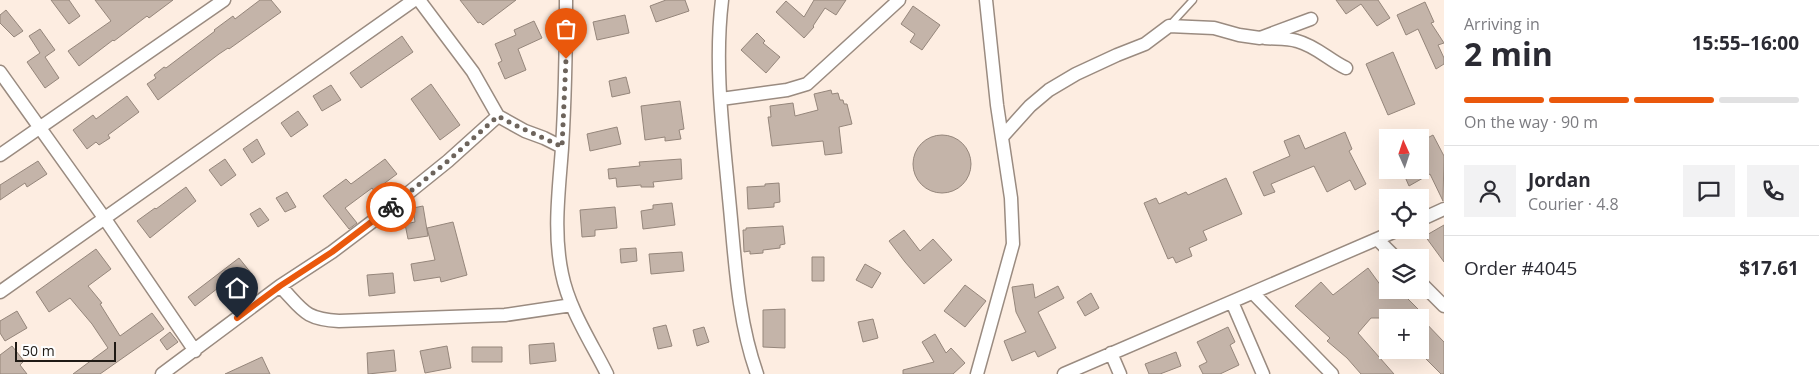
<!DOCTYPE html>
<html lang="en">
<head>
<meta charset="utf-8">
<style>
	body { margin:0; font-family:"Open Sans",sans-serif; background:#f2f2f3; color:#2b2b33; height:100vh; display:flex; flex-direction:column; font-size:19px; white-space:nowrap }
	* { box-sizing:border-box; margin:0 }
	p { font-size:16px; color:#7c7c81 }
	.icon { flex:none; width:28px; height:28px; fill:none; stroke:currentColor; stroke-width:2; stroke-linecap:round; stroke-linejoin:round }
	.map { position:relative; flex:1; overflow:hidden }
	.details { display:flex; flex-direction:column; background:#fff; width:375px }
	.details>* { flex:none }
	.needle { width:32px; rotate:357deg }
	.buttons { position:absolute; left:1379px; top:129px; display:grid; gap:10px }
	.buttons a { display:grid; place-items:center; width:50px; height:50px; border-radius:0px; background:#fff; box-shadow:0 5px 20px #0002; font-size:25px }
	.scale { position:absolute; left:15px; bottom:12px; width:101px; box-sizing:border-box; padding-left:5px; border:2px solid #1f1a15; border-top:0; font-size:14px; line-height:18px; white-space:nowrap; color:#1f1a15; -webkit-text-stroke:4px #fdfdfd; paint-order:stroke }
	.pin { position:absolute; display:grid; place-items:center; width:42px; height:42px; color:#fff; margin:-51px -21px; border-radius:50% 50% 50% 0; rotate:-45deg; box-shadow:0 0 5px #0007 }
	.pin .icon { rotate:45deg }
	.courier { position:absolute; display:grid; place-items:center; width:50px; height:50px; margin:-25px; border:4px solid #ea580c; border-radius:50%; background:#fff; color:#222; box-shadow:0 1px 6px #0007 }
	.headline em { font-style:normal; font-weight:700 }
	.headline div { display:flex; flex-direction:column-reverse }
	.headline { display:flex; align-items:center; justify-content:space-between; height:85px; padding:0 20px }
	h1 { font-size:32px; font-weight:700; line-height:38px }
	.bar { display:grid; grid-template-columns:repeat(4,1fr); gap:8px 5px; align-content:center; height:60px; padding:0 20px }
	.bar i { height:6px; border-radius:4px; background:#e1e1e2 }
	.bar .current { background:#ea580c }
	.bar p { grid-column:span 4 }
	.line { display:flex; align-items:center; gap:12px; padding:0 20px; border-top:1px solid #e1e1e2 }
	.line div { flex:1 }
	.round { display:grid; place-items:center; flex:none; width:52px; height:52px; border-radius:0px; background:#f2f2f3 }
	main { display:flex; flex:1; min-height:0 }
	.map>svg:first-child { display:block }
</style>
</head>
<body>
<main>
<div class="map">
<svg width="1444" height="374" viewBox="0 0 1444 374">
	<rect width="100%" height="100%" fill="#fdede1"/>
	<!-- building -->
	<path fill="#c4b4a9" stroke="#95867b" d="M 51,0 L 69,0 L 80,16 L 69,24 Z
		M 95,0 L 173,0 L 149,18 L 147,16 L 114,41 L 113,40 L 79,66 L 68,51 L 111,21 Z
		M 260,0 L 271,0 L 281,12 L 229,49 L 228,48 L 219,54 L 158,100 L 147,84 L 156,78 L 154,75 L 164,67 L 166,68 L 215,31 L 214,30 L 233,16 L 235,19 Z
		M 460,0 L 516,0 L 483,25 L 480,22 L 478,23 Z
		M 666,0 L 685,0 L 689,11 L 656,22 L 650,6 Z
		M 814,0 L 846,0 L 836,15 L 825,8 L 813,26 L 814,27 L 804,38 L 776,12 L 786,1 L 804,17 Z
		M 1336,0 L 1378,0 L 1390,18 L 1377,26 L 1361,4 L 1346,14 Z
		M 1425,2 L 1434,22 L 1431,23 L 1444,43 L 1438,45 L 1444,58 L 1444,64 L 1436,69 L 1418,29 L 1406,35 L 1397,15 Z
		M 913,6 L 940,25 L 922,50 L 910,42 L 915,34 L 901,24 Z
		M 6,10 L 23,31 L 14,37 L 0,23 L 0,15 Z
		M 625,15 L 629,33 L 597,40 L 593,22 Z
		M 534,21 L 542,38 L 518,49 L 526,70 L 505,79 L 498,63 L 502,61 L 495,44 L 516,35 L 514,30 Z
		M 40,29 L 55,50 L 45,57 L 59,78 L 45,88 L 27,62 L 40,53 L 29,36 Z
		M 757,33 L 765,41 L 763,43 L 780,57 L 766,73 L 741,50 Z
		M 402,36 L 413,52 L 361,88 L 350,73 Z
		M 1393,52 L 1415,104 L 1388,115 L 1366,64 Z
		M 626,77 L 630,93 L 612,97 L 609,81 Z
		M 431,84 L 460,125 L 440,140 L 411,99 Z
		M 331,85 L 341,100 L 322,111 L 313,96 Z
		M 831,90 L 832,94 L 838,93 L 840,100 L 843,100 L 844,104 L 847,104 L 852,124 L 839,127 L 842,153 L 825,155 L 823,141 L 772,146 L 768,117 L 771,117 L 770,106 L 793,103 L 795,116 L 818,110 L 814,94 Z
		M 127,96 L 139,112 L 108,135 L 110,138 L 99,145 L 96,142 L 87,149 L 73,130 L 93,115 L 96,119 Z
		M 680,101 L 684,129 L 679,130 L 681,139 L 665,141 L 665,137 L 645,140 L 641,106 Z
		M 298,111 L 308,125 L 291,137 L 281,123 Z
		M 617,127 L 621,144 L 590,151 L 587,134 Z
		M 1345,132 L 1352,149 L 1349,151 L 1366,184 L 1355,190 L 1350,180 L 1327,192 L 1314,166 L 1271,184 L 1275,192 L 1264,196 L 1253,172 L 1290,156 L 1284,141 L 1299,135 L 1305,149 Z
		M913 164a29 29 0 1 1 58 0a29 29 0 1 1-58 0Z
		M 1433,135 L 1444,156 L 1443,201 L 1430,174 L 1409,186 L 1402,170 L 1427,170 L 1420,156 L 1420,142 Z
		M 257,139 L 265,154 L 252,163 L 243,149 Z
		M 225,159 L 236,175 L 221,186 L 209,170 Z
		M 385,159 L 397,174 L 374,191 L 372,188 L 345,208 L 357,223 L 349,229 L 323,196 L 346,179 L 351,184 Z
		M 681,159 L 682,179 L 653,182 L 654,187 L 641,187 L 641,185 L 617,187 L 616,178 L 609,179 L 608,169 L 640,166 L 639,162 Z
		M 38,161 L 47,174 L 27,187 L 25,183 L 0,200 L 0,185 Z
		M 1226,178 L 1242,214 L 1203,231 L 1207,240 L 1189,248 L 1192,256 L 1176,263 L 1173,257 L 1168,259 L 1144,203 L 1156,198 L 1159,204 L 1186,192 L 1188,195 Z
		M 779,183 L 780,202 L 774,203 L 774,207 L 748,209 L 747,187 L 765,186 L 765,184 Z
		M 186,187 L 196,201 L 150,238 L 137,221 L 155,208 L 156,209 Z
		M 287,192 L 296,207 L 285,212 L 276,198 Z
		M 672,203 L 675,225 L 643,229 L 641,211 L 653,209 L 653,205 Z
		M 423,206 L 428,236 L 408,239 L 405,224 L 415,222 L 413,208 Z
		M 615,207 L 617,228 L 595,230 L 595,236 L 582,237 L 580,210 Z
		M 260,208 L 269,220 L 258,227 L 250,214 Z
		M 453,222 L 467,275 L 441,282 L 440,277 L 414,281 L 411,264 L 435,260 L 427,228 Z
		M 1444,225 L 1444,262 L 1425,236 Z
		M 783,226 L 785,244 L 780,245 L 780,248 L 763,250 L 763,253 L 750,254 L 750,251 L 744,252 L 743,230 L 746,230 L 746,228 Z
		M 904,230 L 920,251 L 933,239 L 952,260 L 924,284 L 905,262 L 889,241 Z
		M 636,248 L 637,261 L 621,263 L 620,249 Z
		M 96,249 L 111,269 L 88,286 L 102,303 L 100,304 L 120,336 L 152,313 L 164,329 L 100,374 L 73,374 L 108,348 L 92,324 L 70,298 L 49,312 L 36,292 Z
		M 682,252 L 684,271 L 651,274 L 649,254 Z
		M 812,257 L 824,257 L 824,281 L 812,281 Z
		M 239,258 L 255,278 L 243,287 L 240,282 L 232,288 L 227,281 L 195,306 L 188,297 Z
		M 865,264 L 881,273 L 872,288 L 856,280 Z
		M 1368,268 L 1384,290 L 1399,290 L 1419,310 L 1411,318 L 1371,318 L 1358,333 L 1394,374 L 1361,374 L 1347,358 L 1327,341 L 1330,338 L 1295,306 L 1321,282 L 1333,295 Z
		M 393,273 L 395,293 L 369,296 L 367,275 Z
		M 1033,284 L 1035,298 L 1058,286 L 1064,298 L 1038,312 L 1056,348 L 1038,357 L 1035,351 L 1012,361 L 1004,341 L 1026,332 L 1016,312 L 1012,287 Z
		M 965,285 L 986,301 L 965,327 L 944,311 Z
		M 1091,293 L 1099,308 L 1085,316 L 1077,302 Z
		M 785,309 L 785,348 L 763,347 L 763,310 Z
		M 17,311 L 27,328 L 5,341 L 0,333 L 0,321 Z
		M 1420,317 L 1444,342 L 1444,374 L 1441,374 L 1420,353 Z
		M 873,319 L 878,338 L 863,342 L 858,322 Z
		M 666,325 L 672,346 L 658,349 L 653,328 Z
		M 704,327 L 709,342 L 697,346 L 693,330 Z
		M 1228,327 L 1235,342 L 1230,345 L 1239,365 L 1220,374 L 1203,374 L 1199,366 L 1207,362 L 1197,342 Z
		M 170,332 L 178,342 L 167,350 L 160,340 Z
		M 935,334 L 946,353 L 951,348 L 965,363 L 953,374 L 903,374 L 903,370 L 934,362 L 922,342 Z
		M 554,343 L 556,361 L 530,364 L 529,345 Z
		M 12,346 L 24,361 L 20,365 L 27,374 L 0,374 L 0,355 Z
		M 447,346 L 451,368 L 425,373 L 420,351 Z
		M 472,347 L 502,347 L 502,362 L 472,362 Z
		M 394,350 L 396,371 L 368,374 L 367,353 Z
		M 1176,352 L 1181,366 L 1160,374 L 1149,374 L 1145,364 Z
		M 262,357 L 270,374 L 225,374 Z"/>
	<g fill="none" stroke-linecap="round" stroke-linejoin="round">
		<!-- service casing -->
		<g stroke="#9a8b80" stroke-width="9">
			<path id="service" d="M 1170,25 L 1193,0"/>
		</g>
		<!-- minor casing -->
		<g stroke="#9a8b80" stroke-width="15">
			<path id="minor" d="M 419,0 L 473,72 L 498,116 L 525,131 L 544,138 L 562,147
				M 566,0 C 566,50 565,99 562,148 C 559,190 553,232 562,274 C 569,309 591,342 607,374
				M 722,0 C 714,66 723,132 729,198 C 735,257 737,318 757,374
				M 1265,38 C 1275,39 1287,38 1297,41 C 1316,46 1329,60 1346,68
				M 0,72 L 105,219 L 195,351
				M 721,99 L 787,90 L 807,84 L 899,0
				M 1003,136 L 1030,106 L 1049,90 L 1076,74 L 1117,55 L 1145,44 L 1169,26 L 1214,28 L 1239,35 L 1260,38 L 1311,19
				M 0,155 L 224,0
				M 1420,220 L 1444,209
				M 1377,239 L 1396,258
				M 1420,282 L 1444,306
				M 280,286 C 303,310 304,319 339,321 L 505,315 L 572,305
				M 0,292 L 414,0
				M 1253,293 L 1332,374
				M 1232,302 L 1263,374
				M 1111,353 L 1120,374
				M 162,374 L 280,286 L 332,252 L 381,215 L 448,161 L 498,116
				M 977,374 L 1013,244 L 1011,198 L 997,105 L 986,0
				M 1064,374 L 1398,230"/>
		</g>
		<!-- service -->
		<use href="#service" stroke="#fff" stroke-width="6"/>
		<!-- minor -->
		<use href="#minor" stroke="#fff" stroke-width="12"/>
	</g>
	<g fill="none" stroke-linecap="round" stroke-linejoin="round">
		<!-- done -->
		<path stroke="#6d645c" stroke-width="5" stroke-dasharray="0 9" d="M 391,207 L 448,161 L 498,116 C 519,128 541,136 562,147 L 566,59"/>
		<!-- route -->
		<path stroke="#ea580c" stroke-width="6" d="M 237,318 L 280,286 L 332,252 L 391,207"/>
	</g>
</svg>
<div class="buttons">
<a><svg class="needle" viewBox="-14 -14 28 28"><path d="M0-13l5 13h-10z" fill="#e53935"/><path d="M0 13l5-13h-10z" fill="#7c7c81"/></svg></a>
<a><svg class="icon" aria-label="locate" viewBox="0 0 24 24"><circle cx="12" cy="12" r="6"/><path d="M12 2v4M12 18v4M2 12h4M18 12h4"/></svg></a>
<a><svg class="icon" aria-label="layers" viewBox="0 0 24 24"><path d="M12 4l9 5-9 5-9-5zM3 14l9 5 9-5"/></svg></a>
<a>+</a>
</div>
<div class="scale">50 m</div>
<div class="pin" style="left:566px;top:59px;background:#ea580c"><svg class="icon" aria-label="bag" viewBox="0 0 24 24"><path d="M5 8h14l-1 12H6zM9 8a3 3 0 0 1 6 0"/></svg></div>
<div class="pin" style="left:237px;top:318px;background:#1f2937"><svg class="icon" aria-label="home" viewBox="0 0 24 24"><path d="M3 11l9-7 9 7M6 9v11h12V9"/></svg></div>
<div class="courier" style="left:391px;top:207px"><svg class="icon" aria-label="bike" viewBox="0 0 24 24"><circle cx="6" cy="16" r="4"/><circle cx="18" cy="16" r="4"/><path d="M6 16l4-8h5l3 8M10 8l3 8H6M13 5h3"/></svg></div>
</div>
<section class="details">
<div class="headline"><div><h1>2 min</h1><p>Arriving in</p></div><em>15:55–16:00</em></div>
<div class="bar"><i class="current"></i><i class="current"></i><i class="current"></i><i></i><p>On the way · 90 m</p></div>
<div class="line" style="height:90px"><a class="round"><svg class="icon" aria-label="person" viewBox="0 0 24 24"><circle cx="12" cy="8" r="4"/><path d="M4 21q1-7 8-7t8 7"/></svg></a><div><b>Jordan</b><p>Courier · 4.8</p></div><a class="round"><svg class="icon" aria-label="chat" viewBox="0 0 24 24"><path d="M4 5h16v11H9l-5 4z"/></svg></a><a class="round"><svg class="icon" aria-label="phone" viewBox="0 0 24 24"><path d="M5 4h4l2 5-3 2q2 4 5 5l2-3 5 2v4C11 20 4 13 5 4z"/></svg></a></div>
<div class="line" style="height:65px"><div>Order #4045</div><b>$17.61</b></div>
</section>
</main>
</body>
</html>
